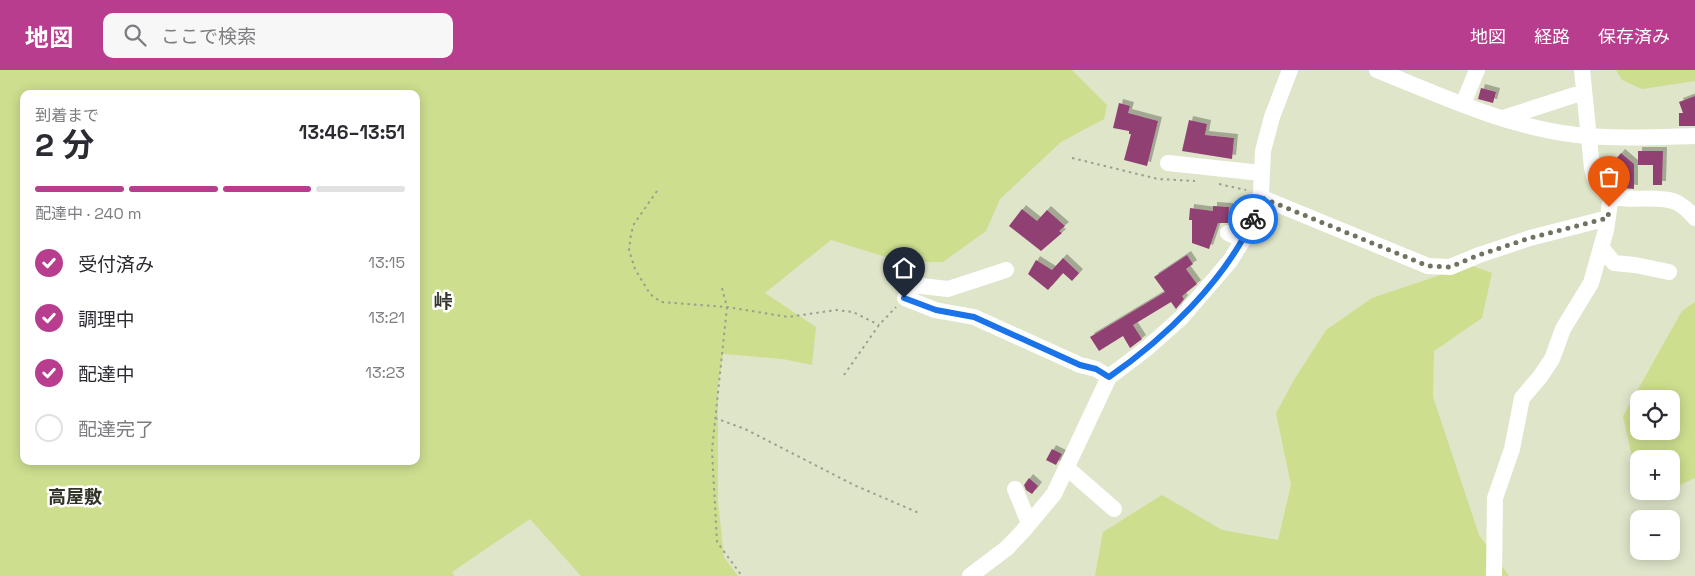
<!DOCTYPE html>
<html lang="ja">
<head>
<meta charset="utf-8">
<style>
	body { margin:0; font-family:"Space Grotesk","Noto Sans JP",sans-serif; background:#f7f7f7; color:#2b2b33; height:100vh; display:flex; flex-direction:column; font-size:19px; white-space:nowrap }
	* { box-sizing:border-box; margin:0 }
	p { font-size:16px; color:#7c7c81 }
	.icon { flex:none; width:28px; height:28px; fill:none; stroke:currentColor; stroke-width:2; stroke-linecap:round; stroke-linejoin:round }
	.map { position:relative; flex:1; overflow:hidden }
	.sheet { position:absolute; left:20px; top:20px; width:400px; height:375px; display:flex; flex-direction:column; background:#fff; border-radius:10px; box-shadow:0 2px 12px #0003 }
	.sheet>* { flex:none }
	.tools { position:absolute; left:1630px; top:320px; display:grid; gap:10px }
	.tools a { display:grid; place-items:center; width:50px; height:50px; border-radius:10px; background:#fff; box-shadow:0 2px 12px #0003; font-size:25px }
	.pin { position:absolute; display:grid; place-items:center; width:42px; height:42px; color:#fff; margin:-51px -21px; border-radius:50% 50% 50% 0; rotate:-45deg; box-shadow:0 0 5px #0007 }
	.pin .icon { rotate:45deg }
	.courier { position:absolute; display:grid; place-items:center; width:50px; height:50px; margin:-25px; border:4px solid #1a73e8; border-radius:50%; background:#fff; color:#222; box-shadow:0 1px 6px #0007 }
	.headline em { font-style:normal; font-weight:700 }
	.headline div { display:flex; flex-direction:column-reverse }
	.headline { display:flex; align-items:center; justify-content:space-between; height:85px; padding:0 15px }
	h1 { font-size:32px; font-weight:700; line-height:38px }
	.bar { display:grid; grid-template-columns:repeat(4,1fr); gap:8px 5px; align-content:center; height:60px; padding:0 15px }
	.bar i { height:6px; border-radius:4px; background:#e1e1e2 }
	.bar .current { background:#b83d8f }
	.bar p { grid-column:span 4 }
	ol { padding:0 15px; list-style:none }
	li { display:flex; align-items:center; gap:15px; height:55px }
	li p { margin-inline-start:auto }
	li .icon { padding:5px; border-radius:50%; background:#b83d8f; color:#fff; stroke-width:4 }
	li:last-child { color:#7c7c81 }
	li i { width:28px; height:28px; border:2px solid #e1e1e2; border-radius:50% }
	header { display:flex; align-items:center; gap:30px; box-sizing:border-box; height:70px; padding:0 25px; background:#b83d8f; color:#fff }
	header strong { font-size:24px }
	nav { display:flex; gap:28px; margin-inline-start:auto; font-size:18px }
	.search { width:350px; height:45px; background:#f7f7f7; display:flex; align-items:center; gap:12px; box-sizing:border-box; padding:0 18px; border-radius:10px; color:#7c7c81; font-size:19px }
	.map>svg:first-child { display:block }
</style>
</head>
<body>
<header>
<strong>地図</strong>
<div class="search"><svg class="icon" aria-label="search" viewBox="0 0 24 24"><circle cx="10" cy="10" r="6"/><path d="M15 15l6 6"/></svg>ここで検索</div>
<nav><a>地図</a><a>経路</a><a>保存済み</a></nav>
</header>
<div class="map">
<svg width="1695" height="506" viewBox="0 0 1695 506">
	<defs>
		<filter id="shadow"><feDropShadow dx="4" dy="-4" stdDeviation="0" flood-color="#0004"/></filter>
	</defs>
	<rect width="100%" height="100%" fill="#dee5c9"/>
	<!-- green -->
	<path fill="#cdde8f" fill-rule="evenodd" d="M 0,0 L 1072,0 L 1107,35 L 1104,49 L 1061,72 L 1000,129 L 986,161 L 943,192 L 902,192 L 831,170 L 765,223 L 816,257 L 812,295 L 783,289 L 723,284 L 718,315 L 718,432 L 724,487 L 738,506 L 581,506 L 530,449 L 452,502 L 454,506 L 0,506 ZM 24,24 L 416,24 L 416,391 L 24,391 Z
		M 1616,0 L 1695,0 L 1695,11 L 1642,19 L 1622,10 Z
		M 1470,195 L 1492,203 L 1482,248 L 1434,281 L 1433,327 L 1479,465 L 1509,506 L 1095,506 L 1103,462 L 1162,425 L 1222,460 L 1278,470 L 1291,415 L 1276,343 L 1294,310 L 1326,260 L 1372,228 Z
		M 1695,232 L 1695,408 L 1680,415 L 1671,411 L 1671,389 L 1639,389 L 1639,394 L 1633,391 L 1623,346 L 1682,241 ZM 1639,329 L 1671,329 L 1671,361 L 1639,361 Z"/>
	<!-- building -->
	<path fill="#914173" filter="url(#shadow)" d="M 1481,18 L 1496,22 L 1493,33 L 1478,29 Z
		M 1695,26 L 1695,56 L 1679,56 L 1679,43 L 1683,43 L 1679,32 Z
		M 1119,33 L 1130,36 L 1128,43 L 1158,51 L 1147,96 L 1124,90 L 1131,64 L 1129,64 L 1129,61 L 1113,58 Z
		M 1189,50 L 1207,54 L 1205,65 L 1234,68 L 1232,89 L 1182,81 Z
		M 1638,81 L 1663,81 L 1662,115 L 1653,115 L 1653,95 L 1638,95 Z
		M 1621,83 L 1634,94 L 1634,119 L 1623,118 L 1623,113 L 1611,113 L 1607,109 L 1607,100 Z
		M 1236,131 L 1245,133 L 1241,147 L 1232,144 Z
		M 1213,136 L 1229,137 L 1228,153 L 1218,153 L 1209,179 L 1192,173 L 1192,150 L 1189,150 L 1190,138 L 1213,141 Z
		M 1022,139 L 1037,151 L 1047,140 L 1065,156 L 1059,161 L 1062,163 L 1041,181 L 1009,156 Z
		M 1187,185 L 1193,194 L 1186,199 L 1197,214 L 1182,226 L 1184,229 L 1176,239 L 1171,232 L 1133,255 L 1142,269 L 1130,278 L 1123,266 L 1099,281 L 1090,267 L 1165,222 L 1154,207 Z
		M 1063,188 L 1079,203 L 1072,211 L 1063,203 L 1048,220 L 1028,204 L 1036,190 L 1052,200 Z
		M 1052,379 L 1062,384 L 1056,395 L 1046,390 Z
		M 1029,408 L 1038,416 L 1032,424 L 1026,420 L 1024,415 Z"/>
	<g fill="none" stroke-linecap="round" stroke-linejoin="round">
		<!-- path -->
		<path stroke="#9ba08b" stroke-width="2" stroke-dasharray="2.5 4" stroke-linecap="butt" d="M 1072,88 L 1158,109 L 1195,111
			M 1219,114 L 1246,120
			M 657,121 L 634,154 L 631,164 L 629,180 L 635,199 L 650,224 L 661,232 L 727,237 L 788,247 L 836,240 L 853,242 L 879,255
			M 722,218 L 727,237 L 712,380 L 717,472 L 742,506
			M 844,305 L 879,255 L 896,237
			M 715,348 L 745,359 L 854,415 L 919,443"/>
		<!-- minor -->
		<path stroke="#fff" stroke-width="16" d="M 1377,0 C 1439,25 1510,58 1577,65 C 1615,69 1656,67 1695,66
			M 1582,0 L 1592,98 C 1601,144 1641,122 1673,131 C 1682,134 1689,141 1695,148
			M 1463,34 L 1477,0
			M 1503,48 L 1584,22
			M 1168,93 L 1261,103
			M 1260,127 L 1428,196 L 1450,197 L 1479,185 L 1530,168 L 1608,148
			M 1228,163 L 1243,170
			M 1601,177 L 1614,193 L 1635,195 L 1669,202
			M 1006,200 L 948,219 L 912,215 L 905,228 L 935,240 L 974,247 L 1080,295 L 1096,299 L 1109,307
			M 1067,398 L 1114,439
			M 1015,419 L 1029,453
			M 970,506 L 1007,478 L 1023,461 L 1054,424 L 1109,307 L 1146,279 L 1181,248 L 1230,191 L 1243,170 L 1257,139 L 1261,123 L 1263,81 L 1272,47 L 1290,0
			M 1494,506 L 1495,428 L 1512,379 L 1522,328 L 1540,307 L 1552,289 L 1563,259 L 1591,213 L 1606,160 L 1611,126"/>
	</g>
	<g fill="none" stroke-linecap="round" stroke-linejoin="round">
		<!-- done -->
		<path stroke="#6f7362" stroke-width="5" stroke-dasharray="0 9" d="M 1253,149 L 1260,127 L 1428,196 L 1450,197 L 1479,185 L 1530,168 L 1608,148 L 1609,137"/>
		<!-- route -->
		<path stroke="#1a73e8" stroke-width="6" d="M 904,228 L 936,240 L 974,247 L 1080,295 L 1096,299 L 1109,307 C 1164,269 1225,211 1253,149"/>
	</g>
	<g text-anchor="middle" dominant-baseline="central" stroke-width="5" stroke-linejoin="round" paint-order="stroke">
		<!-- neighbourhood labels -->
		<g font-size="18" font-weight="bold" fill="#33352a" stroke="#fff">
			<text x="75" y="426">高屋敷</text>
		</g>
		<!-- quarter labels -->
		<g font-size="19" font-weight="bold" fill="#33352a" stroke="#fff">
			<text x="443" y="231">峠</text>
		</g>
	</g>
</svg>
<div class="tools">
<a><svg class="icon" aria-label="locate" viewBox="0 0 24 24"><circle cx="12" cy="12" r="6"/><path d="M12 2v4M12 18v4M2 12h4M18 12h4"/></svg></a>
<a>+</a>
<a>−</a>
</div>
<div class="pin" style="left:1609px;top:137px;background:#ea580c"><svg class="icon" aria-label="bag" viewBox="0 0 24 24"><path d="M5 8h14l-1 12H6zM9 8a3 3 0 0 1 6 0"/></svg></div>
<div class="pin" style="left:904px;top:228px;background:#1f2937"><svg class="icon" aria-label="home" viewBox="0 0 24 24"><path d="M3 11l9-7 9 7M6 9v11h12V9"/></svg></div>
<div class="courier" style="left:1253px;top:149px"><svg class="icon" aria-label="bike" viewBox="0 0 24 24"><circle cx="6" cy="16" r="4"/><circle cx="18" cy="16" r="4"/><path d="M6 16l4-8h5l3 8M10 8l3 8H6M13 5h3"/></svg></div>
<section class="sheet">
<div class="headline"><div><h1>2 分</h1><p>到着まで</p></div><em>13:46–13:51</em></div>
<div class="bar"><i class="current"></i><i class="current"></i><i class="current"></i><i></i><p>配達中 · 240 m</p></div>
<ol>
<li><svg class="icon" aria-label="check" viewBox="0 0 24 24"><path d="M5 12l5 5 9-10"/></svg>受付済み<p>13:15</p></li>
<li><svg class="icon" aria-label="check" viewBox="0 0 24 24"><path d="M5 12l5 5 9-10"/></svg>調理中<p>13:21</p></li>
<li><svg class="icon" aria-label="check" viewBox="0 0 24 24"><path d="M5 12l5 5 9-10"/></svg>配達中<p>13:23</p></li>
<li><i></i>配達完了</li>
</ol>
</section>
</div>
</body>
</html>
